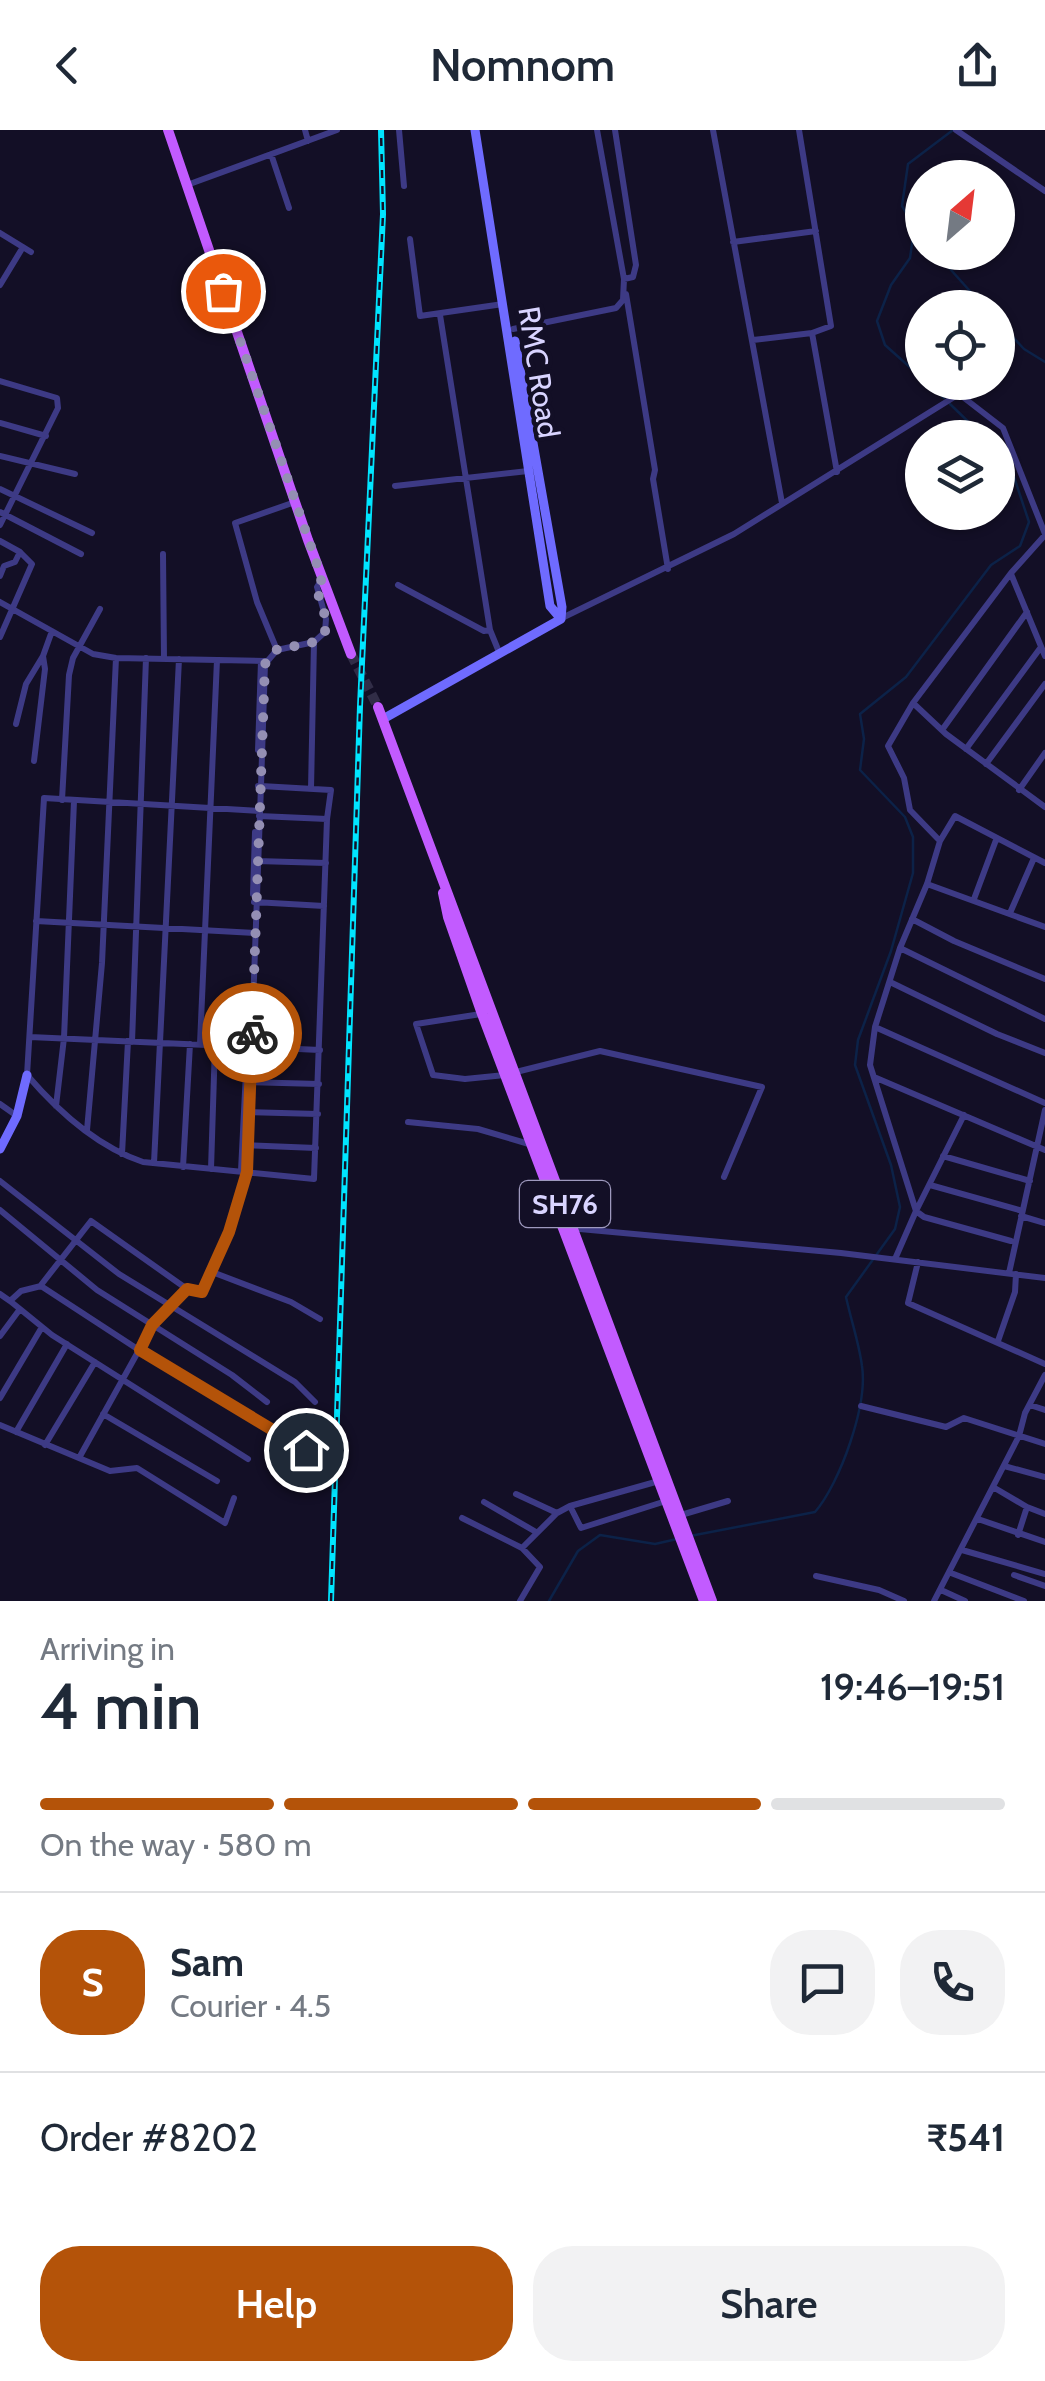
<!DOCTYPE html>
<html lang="en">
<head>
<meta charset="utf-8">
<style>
	body { margin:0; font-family:Cabin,sans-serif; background:#f2f2f3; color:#1f2937; height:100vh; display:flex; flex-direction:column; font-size:38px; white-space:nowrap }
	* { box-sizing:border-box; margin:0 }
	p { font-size:32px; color:#747a83 }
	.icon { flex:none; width:55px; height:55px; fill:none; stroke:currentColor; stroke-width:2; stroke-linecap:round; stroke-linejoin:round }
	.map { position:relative; height:1471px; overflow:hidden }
	.panel { display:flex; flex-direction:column; background:#fff; flex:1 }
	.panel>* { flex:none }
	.needle { width:65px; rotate:28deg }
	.tools { position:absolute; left:905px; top:30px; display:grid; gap:20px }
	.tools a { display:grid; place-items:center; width:110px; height:110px; border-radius:50%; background:#fff; box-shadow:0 2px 8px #0004; font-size:50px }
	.pin { position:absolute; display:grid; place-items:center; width:85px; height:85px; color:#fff; margin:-42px; border:5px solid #fff; border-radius:50%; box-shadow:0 2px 10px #0007 }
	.courier { position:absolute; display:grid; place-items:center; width:100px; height:100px; margin:-50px; border:8px solid #b45309; border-radius:50%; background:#fff; color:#222; box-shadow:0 2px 12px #0007 }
	.overview em { font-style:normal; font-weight:600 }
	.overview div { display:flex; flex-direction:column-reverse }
	.overview { display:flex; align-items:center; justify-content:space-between; height:170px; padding:0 40px }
	h1 { font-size:65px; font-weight:600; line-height:75px }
	.bar { display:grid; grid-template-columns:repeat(4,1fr); gap:15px 10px; align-content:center; height:120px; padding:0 40px }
	.bar i { height:12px; border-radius:8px; background:#e0e1e3 }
	.bar .current { background:#b45309 }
	.bar p { grid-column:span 4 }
	.line { display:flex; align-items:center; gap:25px; padding:0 40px; border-top:2px solid #e0e1e3 }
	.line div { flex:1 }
	.round { display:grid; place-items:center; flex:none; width:105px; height:105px; border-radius:40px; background:#f2f2f3 }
	.primary-button { display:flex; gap:20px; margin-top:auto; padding:20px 40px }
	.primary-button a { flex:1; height:115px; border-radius:40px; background:#b45309; color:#fff; font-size:40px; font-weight:600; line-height:115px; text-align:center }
	.primary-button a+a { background:#f2f2f3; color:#1f2937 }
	header { display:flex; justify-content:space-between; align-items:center; height:130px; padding:0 40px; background:#fff; font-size:45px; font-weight:600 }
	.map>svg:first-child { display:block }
</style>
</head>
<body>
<header><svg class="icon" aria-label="back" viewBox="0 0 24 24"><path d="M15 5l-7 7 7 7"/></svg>Nomnom<svg class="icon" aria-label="share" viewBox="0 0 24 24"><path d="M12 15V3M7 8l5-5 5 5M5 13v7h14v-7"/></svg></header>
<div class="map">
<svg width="1045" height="1471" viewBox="0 0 1045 1471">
	<rect width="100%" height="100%" fill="#130f26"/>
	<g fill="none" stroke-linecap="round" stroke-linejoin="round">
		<!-- stream -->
		<path stroke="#0c2248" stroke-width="2.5" d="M 914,100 L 910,128 L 891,155 L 877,191 L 885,215 L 922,248
			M 922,109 L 902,76 L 908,34 L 953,0
			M 935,122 L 985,178
			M 998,191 L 1024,219 L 1045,232
			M 927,252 L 944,268
			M 950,274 L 985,308
			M 690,1406 L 815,1382 C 840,1353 868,1275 862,1236 C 859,1213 851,1190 846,1167 L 895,1099 L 900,1077 L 891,1035 L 855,935 L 858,910 L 891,821 L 913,743 L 913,707 L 905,687 L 860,640 L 864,609 L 860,584 L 906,547 L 991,435 L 1020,416 L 1029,392 L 1011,338 L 998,323
			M 549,1471 L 578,1421 L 600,1405 L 655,1414 L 677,1409"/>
		<!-- primary-tunnel -->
		<path stroke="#312d47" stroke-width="10" stroke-dasharray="10 5" stroke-linecap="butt" d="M 351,524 L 378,577"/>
		<!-- street -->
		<path stroke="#3d3a85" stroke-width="6" d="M 305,0 L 308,11
			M 399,0 L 404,56
			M 615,0 L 636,135 L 633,147 L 624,149
			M 713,0 L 782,373
			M 956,0 L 1045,61
			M 271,24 L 289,78
			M 187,55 L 337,0
			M 0,103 L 31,122
			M 410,109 L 420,186 L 503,174
			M 733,112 L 816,101
			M 0,155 L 23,117
			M 626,164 L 655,340 L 653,349 L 668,439
			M 440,185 L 490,500 L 499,522
			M 513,199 L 616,178 L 623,170 L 624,149 L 597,0
			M 812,203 L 837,342
			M 753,210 L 812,203 L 831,196 L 799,0
			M 0,251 L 57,268 L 58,278 L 0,395
			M 0,293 L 46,306
			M 0,326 L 75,344
			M 395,356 L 528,341
			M 0,359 L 92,403
			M 0,382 L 81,424
			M 0,411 L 20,422 L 32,434 L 0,507
			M 163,424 L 164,529
			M 1011,444 L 1045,526
			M 0,446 L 4,436 L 15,432 L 20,422
			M 398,455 L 484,501 L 490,500
			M 0,472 L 93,524 L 116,528 L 265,531
			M 562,488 L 734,404 L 959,264 L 1003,298 L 1045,404
			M 274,523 L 277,520 L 257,472 L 235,393 L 295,372
			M 913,573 L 1011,443 L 1045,405
			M 16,594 L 26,554 L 43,526 L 52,501
			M 942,600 L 1027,482
			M 966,619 L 1041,517
			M 258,620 L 261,531
			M 34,631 L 45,539 L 43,526
			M 986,634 L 1045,554
			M 258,656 L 261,656 L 247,1041 L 229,1102 L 202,1161 L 187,1159 L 152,1195 L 139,1220 L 306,1320
			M 311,659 L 314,512
			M 1019,660 L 1045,623
			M 62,670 L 69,545 L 73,528 L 100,479
			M 260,681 L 44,668 L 27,945 C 57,980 98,1017 143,1032 L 314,1049 L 327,689 L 331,660 L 261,656 L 265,534 L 277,520 L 314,512 L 325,502 L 326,489 L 317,457 L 322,449
			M 259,686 L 327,689
			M 940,711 L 910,680 L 904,648 L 888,616 L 913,573 L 946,604 L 1045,677
			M 257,731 L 326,733
			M 927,754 L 1045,797
			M 253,764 L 255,702
			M 974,769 L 996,710
			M 254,772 L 324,776
			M 1010,783 L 1034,728
			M 912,789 L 954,811 L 1045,849
			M 36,791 L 255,803
			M 900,818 L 1045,889
			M 890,852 L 997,904 L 1045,923
			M 481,884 L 416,894 L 433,945 L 465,949 L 505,945
			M 875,897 L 1045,973
			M 30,907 L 320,920
			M 132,912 L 146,528
			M 200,914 L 217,530
			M 516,942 L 600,921 L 762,957 L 724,1047
			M 874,947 L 1045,1020
			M 246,952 L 319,954
			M 0,974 L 17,986
			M 56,976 L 64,908 L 74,671
			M 244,982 L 318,984
			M 964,985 L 916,1081 L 924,1087 L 1011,1111
			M 408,992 L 478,999 L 529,1014
			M 87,1000 L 102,833 L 116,528
			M 244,1015 L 316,1018
			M 122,1024 L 128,911
			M 943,1026 L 1030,1051
			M 154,1033 L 179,529
			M 183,1037 L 190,914
			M 211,1039 L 215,914
			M 241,1041 L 246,942
			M 0,1051 L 119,1144 L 295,1252 L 315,1272
			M 930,1055 L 1019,1080
			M 0,1080 L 97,1160 L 232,1245 L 267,1272
			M 1021,1086 L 1045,1093
			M 569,1098 L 841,1123 L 1045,1148
			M 895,1129 L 916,1081 L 870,935 L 875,897 L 900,818 L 927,754 L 940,711 L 955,686 L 1045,733
			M 918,1132 L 908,1173 L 1045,1234
			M 212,1142 L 291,1172 L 320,1189
			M 1009,1143 L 1045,980
			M 41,1155 L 91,1091 L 187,1159
			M 0,1164 L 10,1171 L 21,1161 L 41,1156 L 139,1220 L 79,1328
			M 20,1179 L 52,1205 L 248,1329
			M 0,1206 L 20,1179 L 10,1171
			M 998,1211 L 1015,1162 L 1016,1144
			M 0,1268 L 42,1197
			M 1030,1275 L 1045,1280
			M 861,1276 L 946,1297 L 964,1288 L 1045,1314
			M 103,1284 L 217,1351
			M 0,1295 L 110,1341 L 137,1338 L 225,1393 L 234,1368
			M 16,1302 L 67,1214
			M 45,1315 L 95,1232
			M 1004,1336 L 1045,1347
			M 993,1357 L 1027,1377 L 1045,1384
			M 516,1364 L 557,1383
			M 484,1372 L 536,1402
			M 570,1376 L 581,1398 L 666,1371
			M 681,1385 L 728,1371
			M 462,1388 L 522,1418 L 540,1437 L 520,1471
			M 978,1389 L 1045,1412
			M 1018,1405 L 1027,1377
			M 522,1418 L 557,1383 L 570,1376 L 659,1351
			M 962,1420 L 1045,1444
			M 951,1443 L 1024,1471
			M 1014,1445 L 1045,1456
			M 816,1446 L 879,1460 L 904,1471
			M 941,1460 L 965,1471
			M 934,1471 L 1019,1306 L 1025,1283 L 1045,1245"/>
		<!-- secondary -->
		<path stroke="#6f6bff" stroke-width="9" d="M 475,0 L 550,476 L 561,489
			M 515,211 L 562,477 L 561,489
			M 383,589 L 561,489
			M 0,1019 L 17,986 L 27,945"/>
		<!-- primary -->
		<path stroke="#c25bff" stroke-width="10" d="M 168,0 L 308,410 L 351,524
			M 378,577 L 712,1471
			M 443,763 L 448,787 L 482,884 L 704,1471"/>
		<!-- rail casing -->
		<g stroke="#00e5ff" stroke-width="6">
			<path id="rail" d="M 331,1471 L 360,576 L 383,84 L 381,0"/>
		</g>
		<!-- rail -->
		<use href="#rail" stroke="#130f26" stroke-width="2.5" stroke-dasharray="8" stroke-linecap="butt"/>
	</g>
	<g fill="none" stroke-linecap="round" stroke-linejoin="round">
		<!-- done -->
		<path stroke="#948fb3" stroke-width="10" stroke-dasharray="0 18" d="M 223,161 L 322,449 L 316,457 L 326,489 L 325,502 L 314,512 L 276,520 L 265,534 L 252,903"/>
		<!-- route -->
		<path stroke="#b45309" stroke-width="12" d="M 252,903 L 247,1042 L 229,1102 L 202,1162 L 187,1159 L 152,1195 L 140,1220 L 306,1320"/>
	</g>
	<g text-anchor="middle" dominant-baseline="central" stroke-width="9" stroke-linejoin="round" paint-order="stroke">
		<!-- shield labels -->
		<rect fill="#130f26" stroke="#9e99be" stroke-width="2.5" x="520" y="1051" width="90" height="46" rx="8"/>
		<g font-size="28" font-weight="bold" fill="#d9d4ff">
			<text x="565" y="1074">SH76</text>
		</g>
		<!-- street labels -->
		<g font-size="30" fill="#d9d4ff" stroke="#130f26">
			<text transform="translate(539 242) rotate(81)">RMC Road</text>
		</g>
	</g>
</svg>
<div class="tools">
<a><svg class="needle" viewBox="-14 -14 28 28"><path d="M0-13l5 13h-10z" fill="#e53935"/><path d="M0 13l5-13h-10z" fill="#747a83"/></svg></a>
<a><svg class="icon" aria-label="locate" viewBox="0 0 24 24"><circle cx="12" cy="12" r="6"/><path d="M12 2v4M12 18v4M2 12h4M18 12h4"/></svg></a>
<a><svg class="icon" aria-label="layers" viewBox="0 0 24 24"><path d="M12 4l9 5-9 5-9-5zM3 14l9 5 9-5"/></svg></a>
</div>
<div class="pin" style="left:223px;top:161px;background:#ea580c"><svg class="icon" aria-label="bag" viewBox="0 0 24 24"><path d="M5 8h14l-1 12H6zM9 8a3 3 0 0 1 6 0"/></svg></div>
<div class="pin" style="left:306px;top:1320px;background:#1f2937"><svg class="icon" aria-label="home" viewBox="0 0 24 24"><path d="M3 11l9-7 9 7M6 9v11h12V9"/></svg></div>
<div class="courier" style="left:252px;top:903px"><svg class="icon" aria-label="bike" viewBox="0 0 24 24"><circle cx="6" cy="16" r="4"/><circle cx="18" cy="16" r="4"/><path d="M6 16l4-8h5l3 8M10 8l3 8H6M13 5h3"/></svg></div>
</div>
<section class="panel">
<div class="overview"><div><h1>4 min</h1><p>Arriving in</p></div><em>19:46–19:51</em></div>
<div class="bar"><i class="current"></i><i class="current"></i><i class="current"></i><i></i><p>On the way · 580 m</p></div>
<div class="line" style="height:180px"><b class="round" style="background:#b45309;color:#fff">S</b><div><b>Sam</b><p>Courier · 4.5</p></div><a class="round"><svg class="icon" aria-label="chat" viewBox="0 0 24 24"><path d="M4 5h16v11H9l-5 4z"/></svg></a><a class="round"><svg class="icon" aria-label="phone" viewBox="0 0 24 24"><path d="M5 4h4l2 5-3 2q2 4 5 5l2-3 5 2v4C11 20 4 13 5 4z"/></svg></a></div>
<div class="line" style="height:130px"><div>Order #8202</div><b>₹541</b></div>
<div class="primary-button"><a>Help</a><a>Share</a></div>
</section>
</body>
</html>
